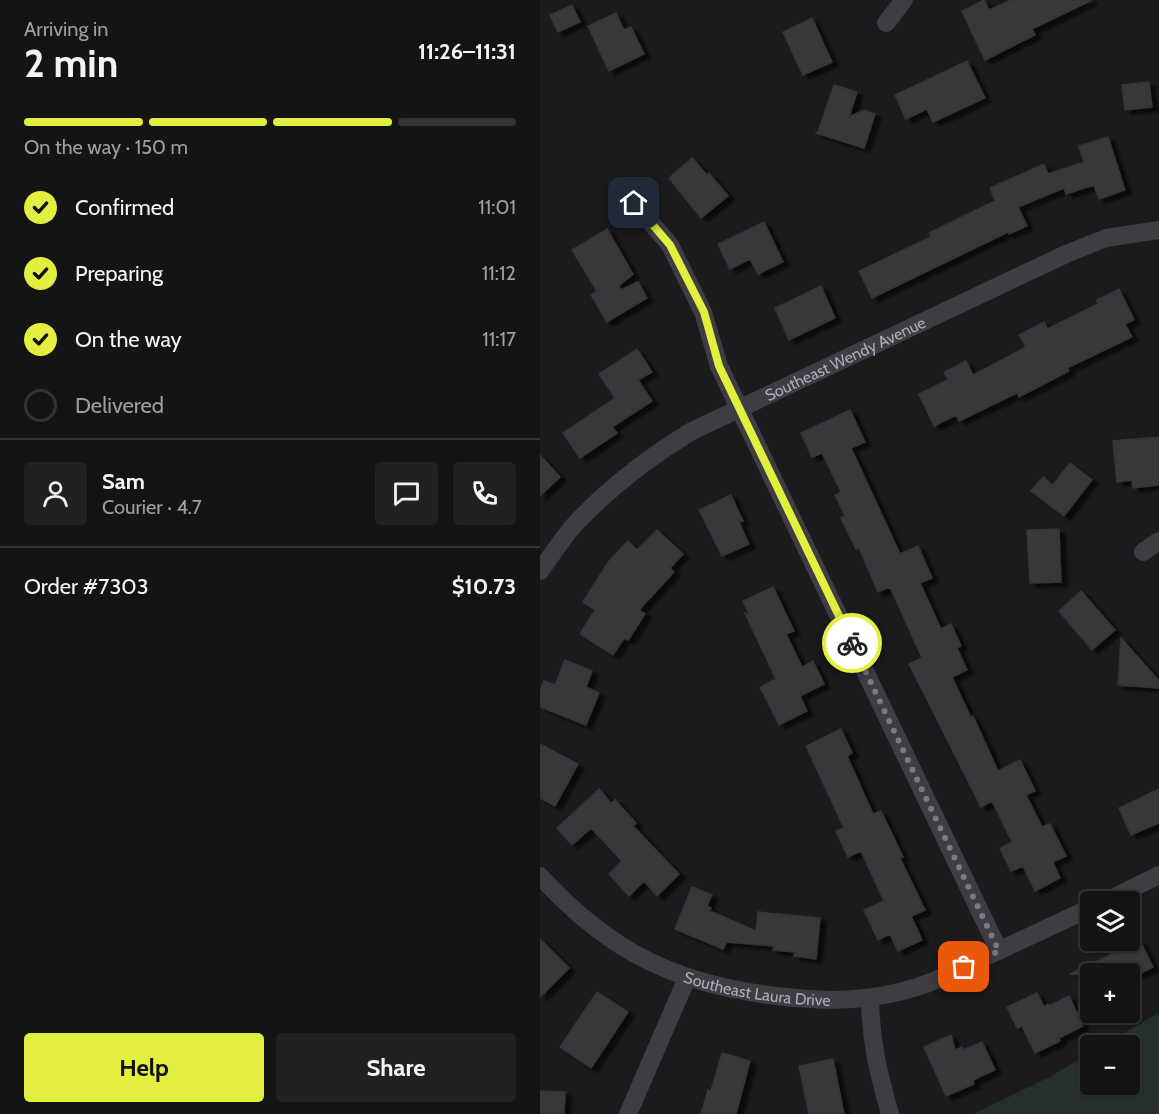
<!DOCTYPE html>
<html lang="en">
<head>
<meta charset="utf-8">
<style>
	body { margin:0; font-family:Cabin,sans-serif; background:#212122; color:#f1f3f6; height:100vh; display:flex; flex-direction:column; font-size:22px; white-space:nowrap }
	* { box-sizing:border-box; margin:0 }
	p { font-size:20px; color:#9d9ea0 }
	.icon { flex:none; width:33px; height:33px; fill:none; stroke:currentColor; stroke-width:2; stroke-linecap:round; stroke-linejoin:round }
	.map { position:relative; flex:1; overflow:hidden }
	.details { display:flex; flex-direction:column; background:#141415; width:540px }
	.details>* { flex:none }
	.fabs { position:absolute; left:540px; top:891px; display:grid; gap:12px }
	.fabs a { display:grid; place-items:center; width:60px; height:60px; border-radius:6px; background:#141415; box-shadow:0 2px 4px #0004,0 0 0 2px #333334; font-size:30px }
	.pin { position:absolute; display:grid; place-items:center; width:51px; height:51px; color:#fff; margin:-26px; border-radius:12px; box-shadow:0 3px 9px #0006 }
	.courier { position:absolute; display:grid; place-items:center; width:60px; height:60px; margin:-30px; border:4px solid #e2ef3e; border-radius:50%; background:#fff; color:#222; box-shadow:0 2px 8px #0007 }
	.headline em { font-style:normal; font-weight:700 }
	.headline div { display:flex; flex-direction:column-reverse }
	.headline { display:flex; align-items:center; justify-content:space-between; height:102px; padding:0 24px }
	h1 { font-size:39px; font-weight:700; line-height:45px }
	.bar { display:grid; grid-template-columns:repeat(4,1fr); gap:9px 6px; align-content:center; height:72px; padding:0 24px }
	.bar i { height:8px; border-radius:4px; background:#333334 }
	.bar .current { background:#e2ef3e }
	.bar p { grid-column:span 4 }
	.line { display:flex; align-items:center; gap:15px; padding:0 24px; border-top:2px solid #333334 }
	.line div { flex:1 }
	.round { display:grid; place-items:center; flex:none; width:63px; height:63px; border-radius:6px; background:#212122 }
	ol { padding:0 24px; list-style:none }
	li { display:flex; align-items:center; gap:18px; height:66px }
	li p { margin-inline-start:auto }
	li .icon { padding:6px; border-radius:50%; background:#e2ef3e; color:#111; stroke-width:4 }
	li:last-child { color:#9d9ea0 }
	li i { width:33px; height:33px; border:3px solid #333334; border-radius:50% }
	.button { display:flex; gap:12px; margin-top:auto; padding:12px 24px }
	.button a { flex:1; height:69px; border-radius:6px; background:#e2ef3e; color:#111; font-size:24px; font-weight:700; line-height:69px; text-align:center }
	.button a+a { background:#212122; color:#f1f3f6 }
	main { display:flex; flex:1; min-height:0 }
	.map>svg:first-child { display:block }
</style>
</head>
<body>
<main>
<section class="details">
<div class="headline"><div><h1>2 min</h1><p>Arriving in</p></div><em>11:26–11:31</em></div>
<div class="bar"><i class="current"></i><i class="current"></i><i class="current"></i><i></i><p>On the way · 150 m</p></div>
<ol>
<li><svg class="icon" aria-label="check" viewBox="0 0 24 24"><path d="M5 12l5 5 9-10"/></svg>Confirmed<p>11:01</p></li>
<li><svg class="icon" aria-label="check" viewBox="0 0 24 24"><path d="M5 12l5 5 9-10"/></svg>Preparing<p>11:12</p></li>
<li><svg class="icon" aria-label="check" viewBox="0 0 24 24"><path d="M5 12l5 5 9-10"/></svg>On the way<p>11:17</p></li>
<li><i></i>Delivered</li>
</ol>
<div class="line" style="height:108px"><a class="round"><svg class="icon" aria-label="person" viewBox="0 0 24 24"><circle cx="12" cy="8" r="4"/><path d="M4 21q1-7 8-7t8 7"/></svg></a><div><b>Sam</b><p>Courier · 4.7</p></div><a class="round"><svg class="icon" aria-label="chat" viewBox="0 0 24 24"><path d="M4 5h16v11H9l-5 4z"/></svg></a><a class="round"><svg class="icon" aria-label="phone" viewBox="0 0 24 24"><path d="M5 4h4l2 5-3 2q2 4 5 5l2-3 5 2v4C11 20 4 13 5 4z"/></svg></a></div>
<div class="line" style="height:78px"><div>Order #7303</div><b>$10.73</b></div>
<div class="button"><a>Help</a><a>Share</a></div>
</section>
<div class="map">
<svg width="619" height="1114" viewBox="0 0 619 1114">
	<defs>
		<filter id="shadow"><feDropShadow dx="6" dy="4" stdDeviation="1.5" flood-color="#0009"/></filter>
	</defs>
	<rect width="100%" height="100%" fill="#1b1a1c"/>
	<!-- green -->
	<path fill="#252f2b" d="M 619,1013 L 619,1114 L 434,1114 L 513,1075 L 550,1053 L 550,1084 L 590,1084 L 590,1046 L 563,1045 Z"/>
	<!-- building -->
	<path fill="#38373b" stroke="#353438" stroke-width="1.5" filter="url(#shadow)" d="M 444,0 L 449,10 L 471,0 L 552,0 L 492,29 L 495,35 L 445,60 L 422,11 Z
		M 32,5 L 40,22 L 18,32 L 10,15 Z
		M 76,13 L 84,30 L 91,27 L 104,54 L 69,71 L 48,26 Z
		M 272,18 L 292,62 L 263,75 L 243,32 Z
		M 427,61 L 445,98 L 393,122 L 387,109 L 366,119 L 355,95 Z
		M 609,82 L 612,107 L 585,110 L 582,85 Z
		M 294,85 L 317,92 L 309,117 L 324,110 L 335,114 L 324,148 L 276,133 L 278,132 Z
		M 568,137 L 585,190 L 559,199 L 554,185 L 526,194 L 524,188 L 478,207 L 487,226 L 469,234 L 468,232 L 332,298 L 319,271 L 391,237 L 389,233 L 455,201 L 450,188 L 504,164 L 508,174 L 544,162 L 539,146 Z
		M 152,158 L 167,175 L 169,173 L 188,196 L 161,218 L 129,178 Z
		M 224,222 L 243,262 L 218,274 L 210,259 L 190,269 L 178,244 Z
		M 67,229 L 93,274 L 79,286 L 81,290 L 98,282 L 107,298 L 67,322 L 51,295 L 57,291 L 32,250 Z
		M 281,286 L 295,318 L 249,340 L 235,308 Z
		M 579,289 L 594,320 L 585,324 L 592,337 L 527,368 L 529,371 L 479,397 L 477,393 L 419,421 L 416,415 L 394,426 L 379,394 L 408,380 L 404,372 L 426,361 L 433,375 L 486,347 L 479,335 L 504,322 L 507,329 L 558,304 L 557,300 Z
		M 97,349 L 112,372 L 98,380 L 112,401 L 72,427 L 77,433 L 40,458 L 23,433 L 75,398 L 59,374 Z
		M 310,410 L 325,442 L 311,448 L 318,463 L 360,554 L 378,546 L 392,578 L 380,583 L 401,629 L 411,624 L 421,646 L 417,648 L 427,670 L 412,677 L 431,718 L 433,716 L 458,771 L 480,760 L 495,791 L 486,795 L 502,827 L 510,824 L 526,856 L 513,862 L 520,878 L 495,891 L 483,866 L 471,871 L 460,848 L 472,842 L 452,801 L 441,807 L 369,664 L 382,658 L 350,587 L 338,592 L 319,548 L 316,549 L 301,518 L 305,516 L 295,495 L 301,492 L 282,453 L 272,457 L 261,433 Z
		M 619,437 L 619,485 L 593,488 L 592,480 L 577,482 L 573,441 Z
		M 0,455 L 20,477 L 0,496 Z
		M 530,463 L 552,480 L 524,516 L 491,491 L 503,477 L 513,485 Z
		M 191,495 L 203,521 L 199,522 L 209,544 L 182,556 L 159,510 Z
		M 519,529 L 521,582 L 490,583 L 487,530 Z
		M 117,530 L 143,554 L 130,568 L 134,572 L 99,610 L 105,614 L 88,640 L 84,638 L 73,655 L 40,634 L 55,610 L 43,602 L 69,561 L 88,541 L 97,550 Z
		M 233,587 L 254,631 L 246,634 L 262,667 L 273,661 L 284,684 L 260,696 L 267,711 L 239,725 L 220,687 L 236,679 L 205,613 L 210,616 L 203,601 Z
		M 541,591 L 575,630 L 552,650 L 519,611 Z
		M 581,638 L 619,681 L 619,688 L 578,685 Z
		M 25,660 L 52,671 L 46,687 L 59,693 L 46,725 L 0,707 L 0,692 L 4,681 L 15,685 Z
		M 301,729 L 312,753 L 307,756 L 333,814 L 341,811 L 363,857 L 360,858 L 385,910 L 371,916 L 382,940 L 358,951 L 350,934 L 338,940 L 324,910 L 344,901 L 321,851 L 308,857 L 296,831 L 304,828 L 266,746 Z
		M 0,744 L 38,764 L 15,806 L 0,798 Z
		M 59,789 L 71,803 L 75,800 L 96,823 L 93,826 L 139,874 L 117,896 L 104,881 L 89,896 L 69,874 L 82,861 L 51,828 L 32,845 L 17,828 Z
		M 619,789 L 619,823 L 591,835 L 579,808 Z
		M 152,887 L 172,895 L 167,906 L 171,908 L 170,911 L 216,931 L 218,912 L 280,918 L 276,959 L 254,956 L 255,952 L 233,950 L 234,946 L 187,942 L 183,949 L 135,929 Z
		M 0,939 L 29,968 L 0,997 Z
		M 600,941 L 613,967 L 599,974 L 530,974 Z
		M 57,992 L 88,1012 L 51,1068 L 20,1047 Z
		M 497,993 L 504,1007 L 508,1004 L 509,1006 L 529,996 L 543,1026 L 519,1038 L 520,1041 L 495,1053 L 482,1026 L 477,1028 L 467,1007 Z
		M 411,1035 L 415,1050 L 422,1047 L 423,1050 L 442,1042 L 455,1070 L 433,1080 L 434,1084 L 406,1096 L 384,1047 Z
		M 182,1053 L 210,1061 L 196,1114 L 161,1114 L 168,1090 L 171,1091 Z
		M 293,1059 L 304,1114 L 269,1114 L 259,1066 Z
		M 0,1091 L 25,1092 L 24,1114 L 0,1114 Z"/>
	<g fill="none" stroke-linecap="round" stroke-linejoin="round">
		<!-- minor -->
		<g stroke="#3e3d43" stroke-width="18">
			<path d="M 346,23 L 364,0"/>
			<path d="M 82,189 L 130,245 L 163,312 L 179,366 L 459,951"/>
			<path d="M 603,552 L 619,541"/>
			<path id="s1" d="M 0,571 C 12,555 23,537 36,523 C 71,486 109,457 152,431 L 526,254 L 566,238 L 619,230"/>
			<path id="s2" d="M 0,876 C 70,952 135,984 237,996 C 285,1002 330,1002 377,987 C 400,980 422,968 443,958 C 479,941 515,924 550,908"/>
			<path d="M 564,902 L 619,875"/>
			<path d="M 330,999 C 331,1044 338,1071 350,1114"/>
			<path d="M 88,1114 L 147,978"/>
		</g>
	</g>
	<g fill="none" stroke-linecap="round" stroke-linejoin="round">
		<!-- done -->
		<path stroke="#7b7983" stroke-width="6" stroke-dasharray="0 10.8" d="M 312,643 L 459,951 L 424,967"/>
		<!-- route -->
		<path stroke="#e2ef3e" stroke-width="8" d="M 94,203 L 130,245 L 164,312 L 179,366 L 312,643"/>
	</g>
	<g text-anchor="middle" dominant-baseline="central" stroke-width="4.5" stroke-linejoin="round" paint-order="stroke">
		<!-- street labels -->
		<g font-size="16" fill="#aeacbb" stroke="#161517">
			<text stroke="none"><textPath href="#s1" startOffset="378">Southeast Wendy Avenue</textPath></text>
			<text stroke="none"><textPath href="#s2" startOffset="252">Southeast Laura Drive</textPath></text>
		</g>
	</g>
</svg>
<div class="fabs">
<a><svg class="icon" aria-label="layers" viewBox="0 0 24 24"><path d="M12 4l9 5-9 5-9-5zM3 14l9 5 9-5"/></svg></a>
<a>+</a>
<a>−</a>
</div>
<div class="pin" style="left:424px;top:967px;background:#ea580c"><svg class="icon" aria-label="bag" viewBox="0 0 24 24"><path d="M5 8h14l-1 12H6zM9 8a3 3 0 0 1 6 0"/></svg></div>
<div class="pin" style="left:94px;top:203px;background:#1f2937"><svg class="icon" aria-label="home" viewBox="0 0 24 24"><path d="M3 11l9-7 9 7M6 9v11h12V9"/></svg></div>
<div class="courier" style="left:312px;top:643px"><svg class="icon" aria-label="bike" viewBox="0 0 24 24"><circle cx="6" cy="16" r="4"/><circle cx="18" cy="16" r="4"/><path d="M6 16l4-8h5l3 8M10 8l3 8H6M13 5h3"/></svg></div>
</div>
</main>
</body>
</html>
